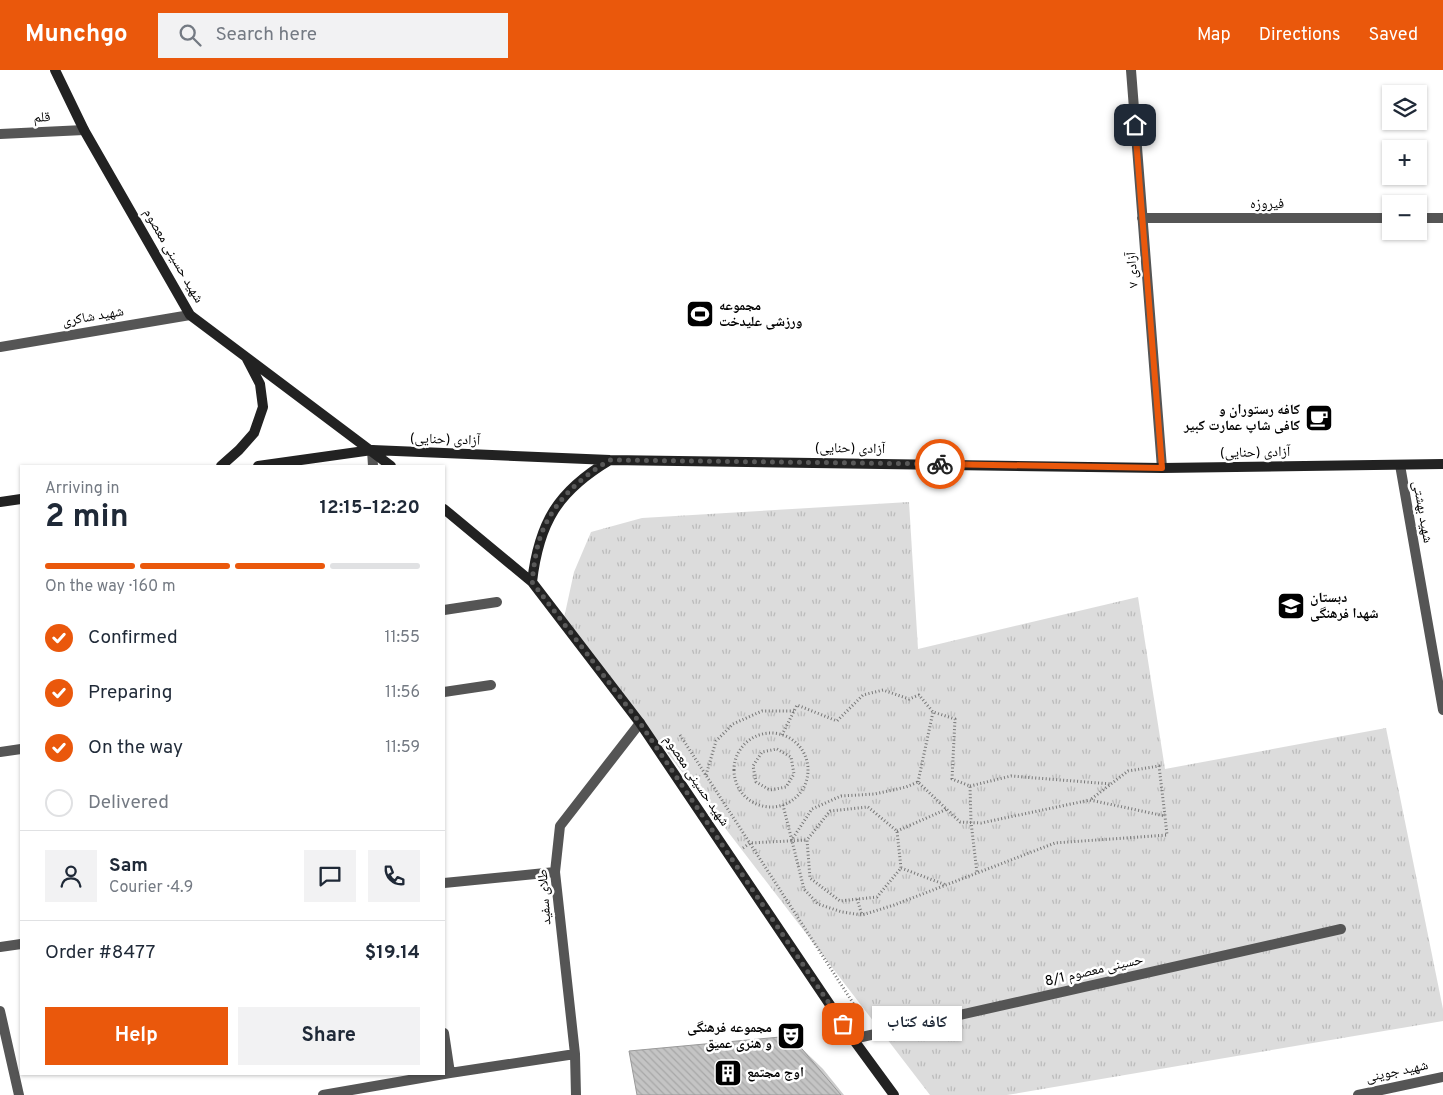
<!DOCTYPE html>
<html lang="en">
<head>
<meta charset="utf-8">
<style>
	body { margin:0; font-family:Overpass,"Noto Naskh Arabic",sans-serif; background:#f2f2f3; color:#1f2937; height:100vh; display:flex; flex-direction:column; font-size:19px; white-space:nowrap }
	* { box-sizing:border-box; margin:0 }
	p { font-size:16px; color:#747a83 }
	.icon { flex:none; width:28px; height:28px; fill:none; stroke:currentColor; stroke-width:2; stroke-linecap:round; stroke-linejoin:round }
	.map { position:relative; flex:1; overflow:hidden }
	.drawer { position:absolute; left:20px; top:395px; width:425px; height:610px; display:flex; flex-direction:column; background:#fff; border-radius:0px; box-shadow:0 1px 4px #0004 }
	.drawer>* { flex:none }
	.fabs { position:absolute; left:1382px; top:15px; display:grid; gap:10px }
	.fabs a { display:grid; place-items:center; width:45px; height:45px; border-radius:0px; background:#fff; box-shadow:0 1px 4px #0004; font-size:25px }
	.pin { position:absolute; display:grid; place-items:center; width:42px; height:42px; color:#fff; margin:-21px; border-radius:10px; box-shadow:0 2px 8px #0006 }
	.courier { position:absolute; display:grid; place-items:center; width:50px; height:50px; margin:-25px; border:4px solid #ea580c; border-radius:50%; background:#fff; color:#222; box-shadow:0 1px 6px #0007 }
	.bubble { position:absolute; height:35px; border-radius:0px; background:#fff; box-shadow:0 1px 4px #0004; font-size:16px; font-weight:700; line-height:35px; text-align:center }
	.overview em { font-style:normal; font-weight:700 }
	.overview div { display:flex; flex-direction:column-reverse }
	.overview { display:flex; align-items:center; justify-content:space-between; height:85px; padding:0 25px }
	h1 { font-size:32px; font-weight:700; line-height:38px }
	.bar { display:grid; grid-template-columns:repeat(4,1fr); gap:8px 5px; align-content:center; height:60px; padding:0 25px }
	.bar i { height:6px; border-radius:4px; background:#e0e1e3 }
	.bar .selected { background:#ea580c }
	.bar p { grid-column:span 4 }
	.line { display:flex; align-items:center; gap:12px; padding:0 25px; border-top:1px solid #e0e1e3 }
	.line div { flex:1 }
	.round { display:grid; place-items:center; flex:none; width:52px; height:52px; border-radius:0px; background:#f2f2f3 }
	ol { padding:0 25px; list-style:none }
	li { display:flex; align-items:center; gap:15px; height:55px }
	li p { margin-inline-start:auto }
	li .icon { padding:5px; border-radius:50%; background:#ea580c; color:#fff; stroke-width:4 }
	li:last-child { color:#747a83 }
	li i { width:28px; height:28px; border:2px solid #e0e1e3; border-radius:50% }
	.cta { display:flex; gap:10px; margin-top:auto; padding:10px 25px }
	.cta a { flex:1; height:58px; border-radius:0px; background:#ea580c; color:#fff; font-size:20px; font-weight:700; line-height:58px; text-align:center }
	.cta a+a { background:#f2f2f3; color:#1f2937 }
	header { display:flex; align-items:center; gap:30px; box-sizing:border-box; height:70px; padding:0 25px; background:#ea580c; color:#fff }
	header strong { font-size:24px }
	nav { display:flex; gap:28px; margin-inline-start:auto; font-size:18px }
	.search { width:350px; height:45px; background:#f2f2f3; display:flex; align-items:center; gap:12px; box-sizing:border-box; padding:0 18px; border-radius:0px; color:#747a83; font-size:19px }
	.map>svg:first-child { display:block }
</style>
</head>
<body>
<header>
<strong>Munchgo</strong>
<div class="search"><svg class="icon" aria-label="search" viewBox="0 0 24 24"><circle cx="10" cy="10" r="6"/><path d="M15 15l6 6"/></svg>Search here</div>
<nav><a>Map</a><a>Directions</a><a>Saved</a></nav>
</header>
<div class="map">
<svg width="1443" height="1025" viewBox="0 0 1443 1025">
	<defs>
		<pattern id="grass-tufts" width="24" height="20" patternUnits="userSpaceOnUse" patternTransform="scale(1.25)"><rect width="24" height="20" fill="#dcdcdc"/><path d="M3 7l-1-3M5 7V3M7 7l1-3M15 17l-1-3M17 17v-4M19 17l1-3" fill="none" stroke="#bbb"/></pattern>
		<pattern id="building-back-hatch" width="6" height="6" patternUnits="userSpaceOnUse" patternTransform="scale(1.25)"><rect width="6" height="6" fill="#c4c4c4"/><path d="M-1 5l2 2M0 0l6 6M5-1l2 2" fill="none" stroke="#a7a7a7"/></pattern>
	</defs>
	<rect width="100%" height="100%" fill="#fff"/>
	<!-- grass -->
	<path fill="url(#grass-tufts)" d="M 909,432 L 918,579 L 1138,527 L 1165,699 L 1386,658 L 1443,939 L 1443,951 L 1007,1025 L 930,1025 L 564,548 L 574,502 L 591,462 L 642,448 Z"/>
	<!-- shadow -->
	<path fill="#0003" d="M 790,967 L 823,999 L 844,1025 L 638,1025 Z"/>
	<!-- building -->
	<path fill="url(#building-back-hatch)" stroke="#999" d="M 791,966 L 841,1025 L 637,1025 L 629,981 Z"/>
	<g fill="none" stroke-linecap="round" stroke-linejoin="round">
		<!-- path -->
		<path stroke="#777" stroke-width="3" stroke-dasharray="1 2.5" stroke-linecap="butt" d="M734 700a37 37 0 1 1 74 0a37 37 0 1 1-74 0Z
			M 680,665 L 864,950
			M 782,665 L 797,635 L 837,651 L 863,625 L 883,620 L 909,629 L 919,625 L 933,642 L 955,649 L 952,709 L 970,716 L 971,752 L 977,803
			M 777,679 L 791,687 L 794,704 L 786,717 L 770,720 L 756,712 L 753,696 L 762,682 Z
			M 706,705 L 716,671 L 733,654 L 762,641 L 794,641
			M 918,712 L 933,642
			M 970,716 L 1011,706 L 1111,714
			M 783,735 L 804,819 L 818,834 L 842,842 L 862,845 L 894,835 L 1055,773 L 1167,765 L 1165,746
			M 868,737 L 897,761 L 901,798 L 877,827 L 840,831 L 810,808 L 807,770 L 830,741 Z
			M 897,761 L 947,739
			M 791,771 L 812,739 L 841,726 L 875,724 L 906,717 L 918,712 L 960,752 L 981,753 L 1090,730 L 1165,746 L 1159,696 L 1128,701 L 1090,730
			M 743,778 L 750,773 L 807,770
			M 901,798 L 946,815
			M 857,829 L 862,845"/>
		<!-- street -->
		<path stroke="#555" stroke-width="10" d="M 1131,0 L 1162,398
			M 0,64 L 84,60
			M 1142,148 L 1391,148
			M 1419,148 L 1443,148
			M 0,277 L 190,245
			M 372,380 L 373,396
			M 1400,395 L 1443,640
			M 444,540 L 497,532
			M 444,622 L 491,615
			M 0,682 L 21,679
			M 444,813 L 555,802
			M 0,877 L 21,874
			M 0,941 L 19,1025
			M 444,963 L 450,1003
			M 853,969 L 1341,859
			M 323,1025 L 450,1003 L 575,984
			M 576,1025 L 575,984 L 555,802 L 560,756 L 640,653
			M 1358,1025 L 1443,1007"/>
		<!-- secondary -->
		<path stroke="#222" stroke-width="10" d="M 55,0 L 84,60 L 190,245 L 391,396
			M 221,396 L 239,380 L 254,363 L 263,337 L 260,314 L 247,289
			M 258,396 L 372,380 L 610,390 L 1162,398 L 1443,394
			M 0,432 L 21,429
			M 444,439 L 532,512 L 640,653 L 853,969 L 894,1025
			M 532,512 C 539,452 558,421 610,390"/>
	</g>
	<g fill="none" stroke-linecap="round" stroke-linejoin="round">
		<!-- done -->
		<path stroke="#595959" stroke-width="5" stroke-dasharray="0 9" d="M 843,954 L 640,653 L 532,512 C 534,495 536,478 542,462 C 556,429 580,408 610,390 L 940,394"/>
		<!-- route -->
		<path stroke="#ea580c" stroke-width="6" d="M 940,394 L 1162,398 L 1135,55"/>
	</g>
	<!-- icons -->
	<defs>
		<g id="stadium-square" transform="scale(1.4375)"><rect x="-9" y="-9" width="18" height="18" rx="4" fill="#000" stroke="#fff"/><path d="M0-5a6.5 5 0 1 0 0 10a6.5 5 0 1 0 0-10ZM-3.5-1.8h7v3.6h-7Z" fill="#fff"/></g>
		<g id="cafe-square" transform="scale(1.4375)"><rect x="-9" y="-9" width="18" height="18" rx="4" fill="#000" stroke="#fff"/><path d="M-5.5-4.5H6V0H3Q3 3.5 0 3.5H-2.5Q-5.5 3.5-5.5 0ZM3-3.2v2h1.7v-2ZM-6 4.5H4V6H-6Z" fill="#fff"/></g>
		<g id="school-square" transform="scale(1.4375)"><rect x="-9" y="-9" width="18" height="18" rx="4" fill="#000" stroke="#fff"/><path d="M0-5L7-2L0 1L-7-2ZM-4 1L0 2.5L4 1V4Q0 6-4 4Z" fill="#fff"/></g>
		<g id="theatre-square" transform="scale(1.4375)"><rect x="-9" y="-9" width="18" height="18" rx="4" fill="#000" stroke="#fff"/><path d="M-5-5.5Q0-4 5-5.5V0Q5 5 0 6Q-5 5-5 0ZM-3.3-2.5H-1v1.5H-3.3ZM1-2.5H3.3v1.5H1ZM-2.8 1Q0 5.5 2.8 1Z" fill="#fff"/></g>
		<g id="building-square" transform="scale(1.4375)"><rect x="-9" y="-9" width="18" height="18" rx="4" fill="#000" stroke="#fff"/><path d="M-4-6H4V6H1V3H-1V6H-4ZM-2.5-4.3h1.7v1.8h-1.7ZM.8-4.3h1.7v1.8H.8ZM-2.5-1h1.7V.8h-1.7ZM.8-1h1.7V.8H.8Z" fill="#fff"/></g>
	</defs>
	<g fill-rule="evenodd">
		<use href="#stadium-square" x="700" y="244"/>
		<use href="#cafe-square" x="1319" y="348"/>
		<use href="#school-square" x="1291" y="536"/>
		<use href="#theatre-square" x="791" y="966"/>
		<use href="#building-square" x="728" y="1003"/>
	</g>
	<g text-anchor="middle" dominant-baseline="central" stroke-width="5" stroke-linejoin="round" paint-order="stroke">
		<!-- street labels -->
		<g font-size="14" fill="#000" stroke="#fff">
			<text transform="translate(42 48) rotate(-3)">قلم</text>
			<text x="1267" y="134">فیروزه</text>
			<text transform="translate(173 186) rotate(60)">شهید حسینی معصوم</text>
			<text transform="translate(1133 200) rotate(-94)">آزادی ۷</text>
			<text transform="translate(93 247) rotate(-10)">شهید شاکری</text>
			<text transform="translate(445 370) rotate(2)">آزادی (حنایی)</text>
			<text transform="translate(850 379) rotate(1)">آزادی (حنایی)</text>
			<text transform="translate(1255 383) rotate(-1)">آزادی (حنایی)</text>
			<text transform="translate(1422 442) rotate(80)">شهید بهشتی</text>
			<text transform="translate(696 711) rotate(56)">شهید حسینی معصوم</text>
			<text transform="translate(545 827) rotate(-94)">طلای سفید</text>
			<text transform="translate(1094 901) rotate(-13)">حسینی معصوم 8/1</text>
			<text transform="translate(1397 1002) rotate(-12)">شهید جوینی</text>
		</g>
		<!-- poi labels -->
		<g font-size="14" font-weight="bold" fill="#000" stroke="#fff" text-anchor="start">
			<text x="719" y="236">مجموعه<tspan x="719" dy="16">ورزشی علیدخت</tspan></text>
			<text x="1300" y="340" text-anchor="end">کافه رستوران و<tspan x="1300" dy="16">کافی شاپ عمارت کبیر</tspan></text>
			<text x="1310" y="528">دبستان<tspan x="1310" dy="16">شهدا فرهنگی</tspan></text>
			<text x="772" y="958" text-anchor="end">مجموعه فرهنگی<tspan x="772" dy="16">و هنری عمیق</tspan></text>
			<text x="747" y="1003">اوج مجتمع</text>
		</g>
	</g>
</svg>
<div class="fabs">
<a><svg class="icon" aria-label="layers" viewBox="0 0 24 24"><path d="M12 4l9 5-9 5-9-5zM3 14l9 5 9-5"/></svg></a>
<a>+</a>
<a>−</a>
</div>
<div class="pin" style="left:843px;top:954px;background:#ea580c"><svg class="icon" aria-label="bag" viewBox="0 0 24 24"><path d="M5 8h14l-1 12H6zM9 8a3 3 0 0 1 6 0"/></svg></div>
<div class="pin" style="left:1135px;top:55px;background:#1f2937"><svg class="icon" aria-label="home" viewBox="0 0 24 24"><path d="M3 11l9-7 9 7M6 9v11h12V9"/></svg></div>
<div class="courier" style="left:940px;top:394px"><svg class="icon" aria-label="bike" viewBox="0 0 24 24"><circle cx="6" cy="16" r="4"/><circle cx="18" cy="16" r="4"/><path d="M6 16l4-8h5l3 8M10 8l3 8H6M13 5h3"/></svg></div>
<div class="bubble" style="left:872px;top:936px;width:90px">کافه کتاب</div>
<section class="drawer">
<div class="overview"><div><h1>2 min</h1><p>Arriving in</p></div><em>12:15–12:20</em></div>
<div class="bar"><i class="selected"></i><i class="selected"></i><i class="selected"></i><i></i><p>On the way · 160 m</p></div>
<ol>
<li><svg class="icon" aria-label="check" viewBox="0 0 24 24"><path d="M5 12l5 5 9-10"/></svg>Confirmed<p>11:55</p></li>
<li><svg class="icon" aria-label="check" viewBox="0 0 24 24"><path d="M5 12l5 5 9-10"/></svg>Preparing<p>11:56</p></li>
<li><svg class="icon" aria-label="check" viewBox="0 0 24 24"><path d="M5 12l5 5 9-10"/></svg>On the way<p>11:59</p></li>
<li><i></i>Delivered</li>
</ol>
<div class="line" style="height:90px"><a class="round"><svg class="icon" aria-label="person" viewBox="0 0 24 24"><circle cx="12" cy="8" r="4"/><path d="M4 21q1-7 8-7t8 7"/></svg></a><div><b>Sam</b><p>Courier · 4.9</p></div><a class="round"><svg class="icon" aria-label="chat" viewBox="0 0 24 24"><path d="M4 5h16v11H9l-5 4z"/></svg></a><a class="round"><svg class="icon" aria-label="phone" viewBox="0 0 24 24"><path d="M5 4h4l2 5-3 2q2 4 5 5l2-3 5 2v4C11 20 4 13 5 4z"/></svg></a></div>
<div class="line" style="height:65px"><div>Order #8477</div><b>$19.14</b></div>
<div class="cta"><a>Help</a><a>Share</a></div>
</section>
</div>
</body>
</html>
